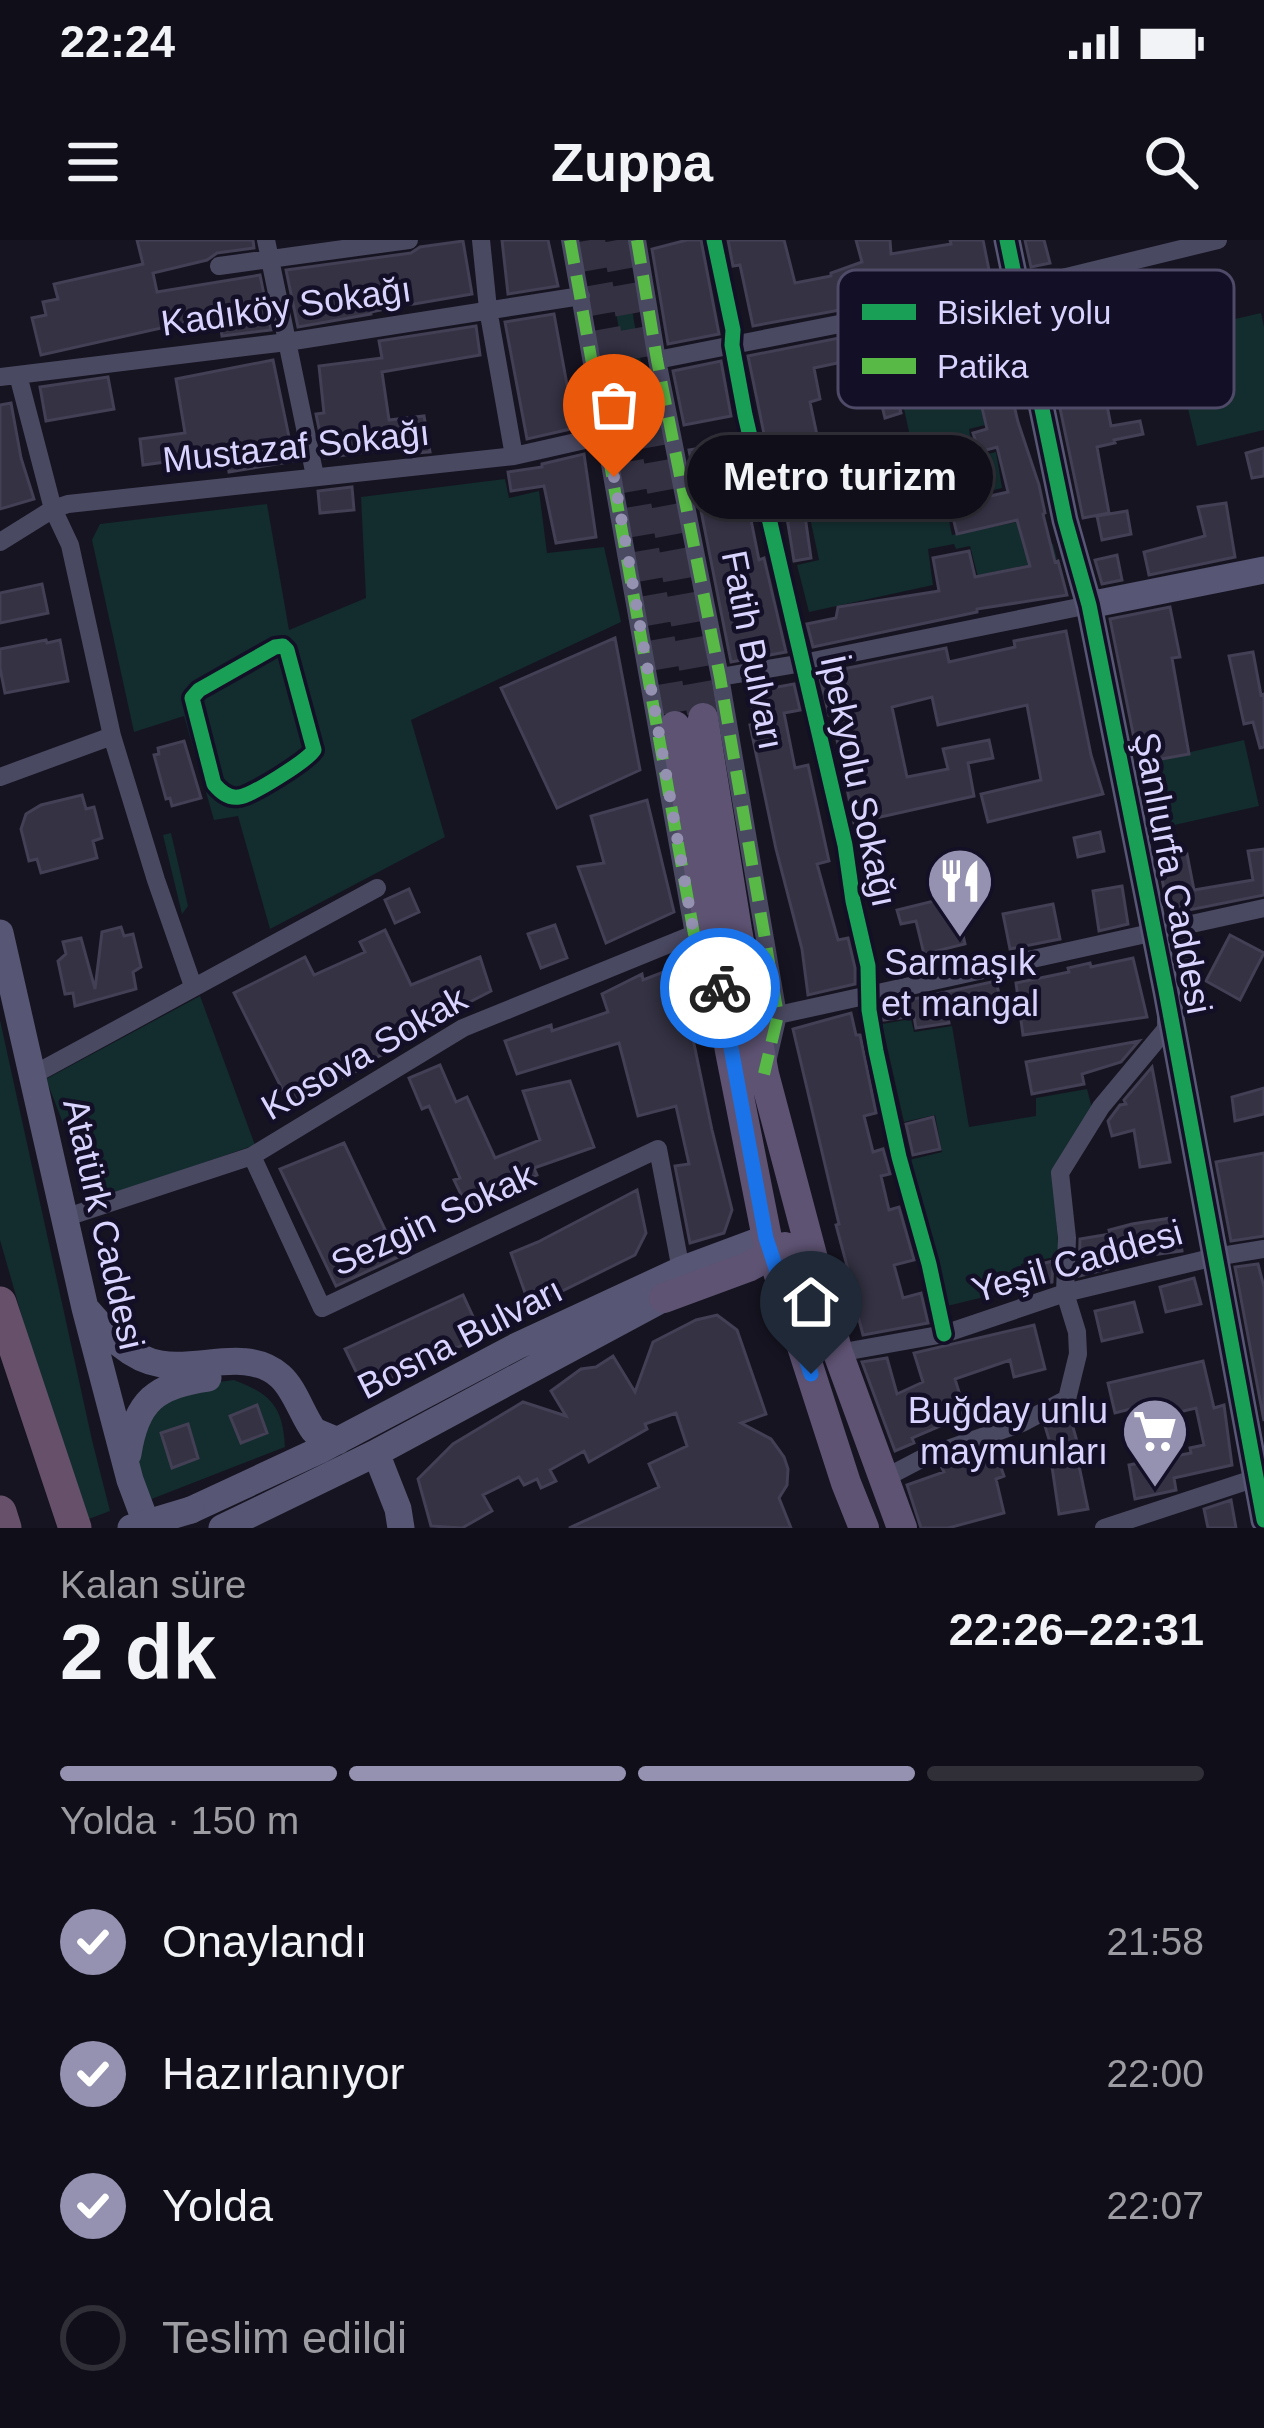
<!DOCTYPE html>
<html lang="tr">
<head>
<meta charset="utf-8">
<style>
	body { margin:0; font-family:Helvetica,sans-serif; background:#191822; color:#f1f3f6; height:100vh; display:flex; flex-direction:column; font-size:45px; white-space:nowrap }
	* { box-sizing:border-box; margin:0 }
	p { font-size:39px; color:#9c9ca2 }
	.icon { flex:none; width:66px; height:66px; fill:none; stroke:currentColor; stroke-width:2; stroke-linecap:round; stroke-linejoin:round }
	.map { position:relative; height:1288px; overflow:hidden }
	.sheet { display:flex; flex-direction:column; background:#100f19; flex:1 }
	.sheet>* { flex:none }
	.pin { position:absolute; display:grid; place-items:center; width:102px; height:102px; color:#fff; margin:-123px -51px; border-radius:50% 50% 50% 0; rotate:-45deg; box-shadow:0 0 12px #0007 }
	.pin .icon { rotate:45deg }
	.courier { position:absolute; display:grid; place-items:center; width:120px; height:120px; margin:-60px; border:9px solid #1a73e8; border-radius:50%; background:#fff; color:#222; box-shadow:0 3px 15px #0007 }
	.bubble { position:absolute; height:84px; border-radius:42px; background:#100f19; box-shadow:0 3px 9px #0004,0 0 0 3px #302f38; font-size:39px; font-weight:700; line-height:84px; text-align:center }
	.summary em { font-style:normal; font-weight:700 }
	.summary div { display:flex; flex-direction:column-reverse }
	.summary { display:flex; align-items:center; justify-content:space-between; height:204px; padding:0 60px }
	h1 { font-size:78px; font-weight:700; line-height:90px }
	.bar { display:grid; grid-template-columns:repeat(4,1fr); gap:18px 12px; align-content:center; height:144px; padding:0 60px }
	.bar i { height:15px; border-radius:9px; background:#302f38 }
	.bar .current { background:#9591b1 }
	.bar p { grid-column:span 4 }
	ol { padding:0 60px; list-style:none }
	li { display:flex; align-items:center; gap:36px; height:132px }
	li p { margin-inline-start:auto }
	li .icon { padding:12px; border-radius:50%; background:#9591b1; color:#fff; stroke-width:4 }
	li:last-child { color:#9c9ca2 }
	li i { width:66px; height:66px; border:6px solid #302f38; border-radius:50% }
	.status { display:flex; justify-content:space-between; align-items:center; height:84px; padding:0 60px; background:#100f19; direction:ltr }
	.status svg { height:33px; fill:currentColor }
	header { display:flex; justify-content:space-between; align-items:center; height:156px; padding:0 60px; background:#100f19; font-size:54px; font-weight:700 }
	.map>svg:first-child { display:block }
</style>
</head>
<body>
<div class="status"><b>22:24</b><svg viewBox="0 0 49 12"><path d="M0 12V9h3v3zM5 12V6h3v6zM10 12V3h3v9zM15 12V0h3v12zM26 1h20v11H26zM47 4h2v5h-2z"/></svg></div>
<header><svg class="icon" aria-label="menu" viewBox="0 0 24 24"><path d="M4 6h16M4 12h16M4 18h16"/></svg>Zuppa<svg class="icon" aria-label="search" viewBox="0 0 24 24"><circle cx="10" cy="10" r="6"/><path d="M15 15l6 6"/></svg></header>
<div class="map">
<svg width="1264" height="1288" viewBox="0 0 1264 1288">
	<rect width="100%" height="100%" fill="#161421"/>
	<!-- green -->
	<path fill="#132c2d" d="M 630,57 L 643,134 L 627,137 L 614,60 Z
		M 1261,73 L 1264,87 L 1264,190 L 1197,206 L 1170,94 Z
		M 959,140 L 962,152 L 976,149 L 985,185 L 969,189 L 974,217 L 996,212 L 1002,248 L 945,262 L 952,295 L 1017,282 L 1024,311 L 1053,304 L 1057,319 L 993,332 L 998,354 L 983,356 L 970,306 L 956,309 L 954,304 L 928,309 L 933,345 L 809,372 L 797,325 L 819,320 L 809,273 L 786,274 L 777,227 L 837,212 L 846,243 L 916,224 L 901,155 Z
		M 505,239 L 509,258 L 539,251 L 547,313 L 604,307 L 621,382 L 411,480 L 445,597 L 270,689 L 238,576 L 214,580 L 184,476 L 134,492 L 92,300 L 100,284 L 267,264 L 289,390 L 366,358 L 361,257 Z
		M 1244,500 L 1259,566 L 1152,590 L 1137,524 Z
		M 171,593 L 188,666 L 182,674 L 163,595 Z
		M 200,756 L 255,905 L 93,961 L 46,839 Z
		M 911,779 L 914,792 L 952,786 L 969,887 L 1036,876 L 1036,858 L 1087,849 L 1093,872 L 1053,937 L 1059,1016 L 1021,1024 L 1025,1047 L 943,1067 L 909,920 L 942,912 L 935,875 L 904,882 L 882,784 Z
		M 0,780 L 92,1200 L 110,1271 L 86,1280 L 64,1224 L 0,1000 Z
		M 234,1140 C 271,1154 283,1167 285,1207 L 149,1260 L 131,1195 L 172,1148 Z"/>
	<!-- building -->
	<path fill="#343243" stroke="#433f54" stroke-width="3" d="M 137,0 L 253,0 L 254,8 L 217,13 L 207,20 L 153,33 L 157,52 L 260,35 L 271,90 L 222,96 L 219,75 L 41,115 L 32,78 L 46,75 L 43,62 L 58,59 L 54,44 L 143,24 Z
		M 502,0 L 548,0 L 558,46 L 508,54 Z
		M 687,0 L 701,0 L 719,94 L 668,104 L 652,9 Z
		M 728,0 L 784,0 L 795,43 L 831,36 L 831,33 L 862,22 L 856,0 L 890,0 L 891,14 L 951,4 L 950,0 L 983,0 L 990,35 L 902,50 L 901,47 L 865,57 L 867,65 L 753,86 L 740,25 L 733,26 Z
		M 1025,0 L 1044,0 L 1050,23 L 1031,27 Z
		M 463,1 L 472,54 L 414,64 L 379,66 L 380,70 L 371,72 L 371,74 L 298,87 L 286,30 L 411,13 L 420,7 Z
		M 1146,36 L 1154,76 L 1158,75 L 1166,110 L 1099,124 L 1111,186 L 1140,181 L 1143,194 L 1114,200 L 1115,203 L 1097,207 L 1109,273 L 1083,278 L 1038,63 Z
		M 1001,66 L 1015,134 L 1007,136 L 1018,182 L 1039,245 L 1045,273 L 1043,274 L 1055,322 L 1058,321 L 1067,355 L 977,369 L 977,372 L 813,407 L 807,384 L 836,378 L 838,367 L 939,351 L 933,318 L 969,311 L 975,337 L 1030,326 L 1017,280 L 957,294 L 950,265 L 1008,252 L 997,207 L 979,212 L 973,193 L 987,189 L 976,142 L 964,145 L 963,137 L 939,143 L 929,102 L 902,107 L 909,150 L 896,154 L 901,173 L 885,178 L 870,116 L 814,128 L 820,159 L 810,162 L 821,214 L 770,223 L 748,116 Z
		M 554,74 L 575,188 L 527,199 L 505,82 Z
		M 476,86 L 480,115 L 382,132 L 389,180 L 424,176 L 430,212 L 407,214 L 406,206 L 325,218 L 316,174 L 324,173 L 319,126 L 382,118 L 379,101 Z
		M 273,120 L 294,221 L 229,232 L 226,214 L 143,225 L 140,199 L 185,193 L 176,139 Z
		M 721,121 L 731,176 L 684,185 L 673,131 Z
		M 108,137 L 114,169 L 46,181 L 40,147 Z
		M 11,163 L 21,218 L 34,259 L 0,269 L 0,165 Z
		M 720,205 L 727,247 L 735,246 L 740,276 L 750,275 L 759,320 L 764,318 L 786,412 L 731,422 L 689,210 Z
		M 1264,208 L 1264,236 L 1252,238 L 1246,213 Z
		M 584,214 L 596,297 L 556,303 L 544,246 L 511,251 L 508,232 L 542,227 L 542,224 Z
		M 352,247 L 354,270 L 320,273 L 318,251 Z
		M 1226,263 L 1235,317 L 1149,335 L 1144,312 L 1205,296 L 1198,267 Z
		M 1127,271 L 1131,294 L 1102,300 L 1097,276 Z
		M 805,276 L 811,318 L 794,321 L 787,278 Z
		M 1117,315 L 1122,340 L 1102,344 L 1095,320 Z
		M 42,344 L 48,373 L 0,383 L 0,353 Z
		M 1170,367 L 1180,417 L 1172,418 L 1189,514 L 1139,523 L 1110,379 Z
		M 1066,391 L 1091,515 L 1103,554 L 988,582 L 981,554 L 1041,540 L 1027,465 L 938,485 L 932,457 L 892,467 L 907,537 L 948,529 L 943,509 L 989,500 L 993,518 L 968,523 L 974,556 L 854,583 L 832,475 L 829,475 L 819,434 L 946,408 L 949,422 L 1015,407 L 1014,401 Z
		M 615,398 L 640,530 L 557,568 L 501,448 Z
		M 46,400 L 47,403 L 60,400 L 68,441 L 5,453 L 0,428 L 0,409 Z
		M 1253,412 L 1261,455 L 1264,454 L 1264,507 L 1260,508 L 1253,482 L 1244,484 L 1229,416 Z
		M 794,444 L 800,470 L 784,473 L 795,528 L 808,525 L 829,621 L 817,624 L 838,700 L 848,698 L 855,728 L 855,744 L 808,755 L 802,709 L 776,609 L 750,485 L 756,484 L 750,452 Z
		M 184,501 L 201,558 L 172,566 L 170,558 L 166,559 L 154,515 L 159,514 L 158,508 Z
		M 82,555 L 86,569 L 94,567 L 102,598 L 93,601 L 97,618 L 41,633 L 37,619 L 29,621 L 21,589 L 26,574 L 41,565 Z
		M 647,560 L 674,672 L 606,703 L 578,627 L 604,623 L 591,576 Z
		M 1100,592 L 1104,611 L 1078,617 L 1074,598 Z
		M 1264,609 L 1264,655 L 1169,674 L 1158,619 L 1187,614 L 1194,650 L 1253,640 L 1248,611 Z
		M 1122,646 L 1128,684 L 1099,691 L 1093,651 Z
		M 409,649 L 419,672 L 395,683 L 385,660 Z
		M 954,656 L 965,704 L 924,714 L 916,681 L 901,684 L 897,670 Z
		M 1053,664 L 1060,699 L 1010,709 L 1003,674 Z
		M 555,685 L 567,718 L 541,728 L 528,694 Z
		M 121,687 L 124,696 L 133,694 L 141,727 L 133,732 L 136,749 L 75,766 L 73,753 L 65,754 L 58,721 L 66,714 L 63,702 L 81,698 L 95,749 L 102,692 Z
		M 385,690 L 411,745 L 480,717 L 491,751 L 394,801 L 397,808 L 360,825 L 361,829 L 289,863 L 234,753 L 305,717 L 314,735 L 365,712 L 360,702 Z
		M 1230,695 L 1264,713 L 1240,760 L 1206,741 Z
		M 1187,699 L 1192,725 L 1180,728 L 1175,702 Z
		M 1133,718 L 1147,777 L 1023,795 L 1016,743 L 1069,732 L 1068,728 L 1090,723 L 1091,727 Z
		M 674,728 L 679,732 L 712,890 L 732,970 L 724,993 L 690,1003 L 675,926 L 689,924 L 676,866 L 638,876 L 619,803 L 517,834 L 505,801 L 551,785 L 552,791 L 608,772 L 602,754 L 642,734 L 643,740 Z
		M 996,741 L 1000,758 L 947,771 L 949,783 L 916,788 L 914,776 L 884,780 L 882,766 Z
		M 851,773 L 856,795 L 860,795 L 876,873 L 864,876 L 873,912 L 883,909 L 890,934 L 881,936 L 889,970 L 899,967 L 914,1020 L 894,1025 L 903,1058 L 921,1053 L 928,1083 L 863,1095 L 848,1038 L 850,1037 L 836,985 L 839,984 L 793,789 Z
		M 1139,801 L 1121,822 L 1082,834 L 1084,844 L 1032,854 L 1026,822 Z
		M 440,825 L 456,862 L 467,857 L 495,918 L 540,900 L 523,851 L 570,841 L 594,907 L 534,928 L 537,935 L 498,952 L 500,957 L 469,971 L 454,940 L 460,938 L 429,866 L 422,869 L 409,838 Z
		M 1152,827 L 1170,922 L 1140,927 L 1134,890 L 1112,896 L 1108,881 L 1120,865 L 1126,864 L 1124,860 Z
		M 1264,848 L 1264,874 L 1235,881 L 1232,857 Z
		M 933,877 L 940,909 L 913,915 L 906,884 Z
		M 344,903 L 398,1017 L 336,1046 L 280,929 Z
		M 1264,913 L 1264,996 L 1231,1001 L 1216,922 Z
		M 637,950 L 646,993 L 635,1015 L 558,1053 L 529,1064 L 511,1013 L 538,1002 Z
		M 1177,977 L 1182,1011 L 1106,1021 L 1108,1029 L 1079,1036 L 1080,999 L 1110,994 L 1109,990 L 1132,984 Z
		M 1053,1021 L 1052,1042 L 1029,1047 L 1024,1028 Z
		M 1258,1024 L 1264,1047 L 1264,1181 L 1235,1027 Z
		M 1194,1038 L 1201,1064 L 1166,1072 L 1160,1047 Z
		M 463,1055 L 482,1096 L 365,1150 L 345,1109 Z
		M 1134,1062 L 1142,1092 L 1102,1101 L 1095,1071 Z
		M 717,1075 L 737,1090 L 766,1174 L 741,1183 L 771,1199 L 784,1217 L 788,1229 L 787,1245 L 779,1258 L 791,1288 L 569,1288 L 659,1247 L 649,1224 L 687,1206 L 676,1173 L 645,1184 L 647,1189 L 589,1222 L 584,1211 L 550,1230 L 556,1241 L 541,1248 L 537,1239 L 524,1245 L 519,1237 L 483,1255 L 492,1271 L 462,1288 L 431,1286 L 418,1239 L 453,1204 L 523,1162 L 566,1176 L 551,1151 L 581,1129 L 596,1127 L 613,1116 L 635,1152 L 653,1102 L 696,1080 Z
		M 1034,1085 L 1045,1129 L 1014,1137 L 1010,1120 L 955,1139 L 966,1175 L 912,1198 L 914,1203 L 895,1211 L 862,1122 L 887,1118 L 897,1154 L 923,1142 L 914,1113 Z
		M 1203,1121 L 1214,1168 L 1224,1165 L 1232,1225 L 1174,1238 L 1176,1250 L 1135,1259 L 1129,1225 L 1191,1213 L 1190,1208 L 1204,1205 L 1196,1168 L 1141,1181 L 1138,1167 L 1115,1173 L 1108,1143 Z
		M 257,1165 L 267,1193 L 241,1203 L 230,1176 Z
		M 1069,1173 L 1078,1205 L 1075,1206 L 1088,1269 L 1059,1274 L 1051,1220 L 1055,1219 L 1045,1186 Z
		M 188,1184 L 198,1218 L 172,1228 L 161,1193 Z
		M 994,1207 L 1004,1236 L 996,1239 L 1004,1273 L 948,1288 L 921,1288 L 907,1245 L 944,1232 L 941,1226 Z
		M 1231,1260 L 1236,1288 L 1208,1288 L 1204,1269 Z"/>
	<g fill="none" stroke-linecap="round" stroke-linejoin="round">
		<!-- primary-tunnel -->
		<path stroke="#333142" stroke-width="30" stroke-dasharray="30 15" stroke-linecap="butt" d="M 590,0 L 675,486
			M 617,0 L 703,478"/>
		<!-- street -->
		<path stroke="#4a4962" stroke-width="18" d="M 266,0 L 315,236
			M 481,0 L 488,69 L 514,216
			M 570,0 L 694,694 L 709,718
			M 637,0 L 657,120 L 720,437 L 778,775 L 768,818
			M 714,0 L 733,90 L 732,105 L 745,175 L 845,605 L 853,661 L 868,726 L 869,770 L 876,811 L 899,917 L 929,1024 L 944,1094
			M 219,26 L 409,0
			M 657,120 L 1017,49 L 1218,0
			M 18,135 L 53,269 L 70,305 L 112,496 L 156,640 L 193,746
			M 0,137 L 287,102 L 581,56
			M 0,302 L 53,269 L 68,264 L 514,216 L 607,195
			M 720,437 L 803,423 L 1089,365
			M 0,537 L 112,496
			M 778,775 L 1264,668
			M 33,835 L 377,648
			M 252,916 L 322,1068 L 658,909 L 681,1030
			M 64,978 L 252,916 L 463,788 L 694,694
			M 838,1113 L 944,1094 L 1065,1053 L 1215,1017 L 1264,1009
			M 883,1239 L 925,1217 L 1022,1183 L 1067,1159 L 1078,1114 L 1077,1092 L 1065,1053 L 1067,998 L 1060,933 L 1101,867 L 1166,789 L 1166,774
			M 1104,1288 L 1256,1238"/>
		<!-- secondary -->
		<path stroke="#575674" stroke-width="27" d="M 1007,0 L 1065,280 L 1089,365 L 1166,751 L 1264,1280
			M 1089,365 L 1264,330
			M 0,693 L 85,1068 L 130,1240 L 148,1288
			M 87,1070 C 107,1093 129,1119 161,1124 C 199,1131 247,1107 280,1136 C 295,1149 302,1175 314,1191 L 338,1201
			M 376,1213 L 398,1269 L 401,1288
			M 128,1214 C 136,1161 156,1145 208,1138
			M 191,1270 L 320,1210 L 517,1106 L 681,1030 L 767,998
			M 222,1288 L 376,1213 L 664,1058"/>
		<!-- primary -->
		<path stroke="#5e5373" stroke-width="30" d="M 703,478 L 737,690 L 764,834 L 838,1113 L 902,1288
			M 675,486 L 730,811 L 767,998 L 846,1243 L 864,1288
			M 664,1058 L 748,1027 L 785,1007"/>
		<!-- highway -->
		<path stroke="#67516a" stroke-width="33" d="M 0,1063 L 75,1288
			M 0,1272 L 5,1288"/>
		<!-- secondary-bridge -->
		<path stroke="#575674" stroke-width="27" d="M 131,1288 L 191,1270"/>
		<!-- quiet -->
		<path stroke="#58b947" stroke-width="12" stroke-dasharray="24 12" stroke-linecap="butt" d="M 570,0 L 694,694 L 718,734
			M 637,0 L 657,120 L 720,437 L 778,775 L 764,834"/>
		<!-- cycleway casing -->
		<g stroke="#130f26" stroke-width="22">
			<path id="cycleway" d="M 714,0 L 733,90 L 732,105 L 745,175 L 845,605 L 853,661 L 868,726 L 869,770 L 876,811 L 899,917 L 929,1024 L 944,1094
				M 1007,0 L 1065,280 L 1089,365 L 1166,751 L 1264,1280
				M 283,406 L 287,410 L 314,510 C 307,521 251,556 239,557 C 228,559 220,551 214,544 L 192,458 L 199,450 L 275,407 Z"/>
		</g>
		<!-- cycleway -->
		<use href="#cycleway" stroke="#1a9f57" stroke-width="15"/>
	</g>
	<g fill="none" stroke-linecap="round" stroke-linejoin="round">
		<!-- done -->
		<path stroke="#9591b1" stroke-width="12" stroke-dasharray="0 21.6" d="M 614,237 L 694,694 L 718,734 L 720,748"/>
		<!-- route -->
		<path stroke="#1a73e8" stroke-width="15" d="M 720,748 L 766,998 L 811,1134"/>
	</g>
	<!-- icons -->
	<defs>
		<g id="restaurant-pin" transform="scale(3.45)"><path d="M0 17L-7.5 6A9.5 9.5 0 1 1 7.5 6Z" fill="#9591b1" stroke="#130f26"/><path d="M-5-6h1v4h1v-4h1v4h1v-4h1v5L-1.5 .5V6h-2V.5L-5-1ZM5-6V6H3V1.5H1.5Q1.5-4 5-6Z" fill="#fff"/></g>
		<g id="supermarket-pin" transform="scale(3.45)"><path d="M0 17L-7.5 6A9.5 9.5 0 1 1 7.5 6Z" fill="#9591b1" stroke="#130f26"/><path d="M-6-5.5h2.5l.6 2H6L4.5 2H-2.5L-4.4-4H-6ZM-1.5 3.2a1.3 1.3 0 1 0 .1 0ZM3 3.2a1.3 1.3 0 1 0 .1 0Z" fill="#fff"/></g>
	</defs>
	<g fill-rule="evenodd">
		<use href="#restaurant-pin" x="960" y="641"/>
		<use href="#supermarket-pin" x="1155" y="1191"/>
	</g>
	<g text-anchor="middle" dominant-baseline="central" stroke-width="9" stroke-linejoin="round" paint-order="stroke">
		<!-- street labels -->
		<g font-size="36" fill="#d9d4ff" stroke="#130f26">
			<text transform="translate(286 66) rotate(-8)">Kadıköy Sokağı</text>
			<text transform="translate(296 206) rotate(-6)">Mustazaf Sokağı</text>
			<text transform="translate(753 410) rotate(79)">Fatih Bulvarı</text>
			<text transform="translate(859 541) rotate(78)">İpekyolu Sokağı</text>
			<text transform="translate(1173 633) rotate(79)">Şanlıurfa Caddesi</text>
			<text transform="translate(364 813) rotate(-30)">Kosova Sokak</text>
			<text transform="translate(433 979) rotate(-25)">Sezgin Sokak</text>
			<text transform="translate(104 984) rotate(77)">Atatürk Caddesi</text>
			<text transform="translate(1077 1021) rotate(-16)">Yeşil Caddesi</text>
			<text transform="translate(460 1098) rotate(-27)">Bosna Bulvarı</text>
		</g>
		<!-- poi labels -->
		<g font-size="36" fill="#d9d4ff" stroke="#130f26">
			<text x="960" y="722">Sarmaşık<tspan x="960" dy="41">et mangal</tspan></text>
			<text x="1108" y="1170" text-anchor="end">Buğday unlu<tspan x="1108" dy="41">maymunları</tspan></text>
		</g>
	</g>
	<!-- legend -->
	<rect x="838" y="30" width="396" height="138" rx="18" fill="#130f26" stroke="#4e4a67" stroke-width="3"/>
	<rect x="862" y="64" width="54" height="16" fill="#1a9f57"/>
	<rect x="862" y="118" width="54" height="16" fill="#58b947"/>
	<g font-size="33" fill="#d9d4ff">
		<text x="937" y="84">Bisiklet yolu</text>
		<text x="937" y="138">Patika</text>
	</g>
</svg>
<div class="pin" style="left:614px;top:237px;background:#ea580c"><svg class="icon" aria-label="bag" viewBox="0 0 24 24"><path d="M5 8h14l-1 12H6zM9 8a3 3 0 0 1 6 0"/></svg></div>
<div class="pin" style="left:811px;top:1134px;background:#1f2937"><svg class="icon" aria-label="home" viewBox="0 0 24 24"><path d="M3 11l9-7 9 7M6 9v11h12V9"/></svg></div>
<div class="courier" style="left:720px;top:748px"><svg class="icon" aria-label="bike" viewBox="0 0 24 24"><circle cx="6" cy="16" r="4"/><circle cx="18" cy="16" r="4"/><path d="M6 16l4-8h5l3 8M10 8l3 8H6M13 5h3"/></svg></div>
<div class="bubble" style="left:687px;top:195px;width:306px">Metro turizm</div>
</div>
<section class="sheet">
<div class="summary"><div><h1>2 dk</h1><p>Kalan süre</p></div><em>22:26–22:31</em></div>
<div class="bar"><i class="current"></i><i class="current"></i><i class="current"></i><i></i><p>Yolda · 150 m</p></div>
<ol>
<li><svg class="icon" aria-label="check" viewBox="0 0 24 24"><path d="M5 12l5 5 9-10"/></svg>Onaylandı<p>21:58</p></li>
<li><svg class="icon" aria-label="check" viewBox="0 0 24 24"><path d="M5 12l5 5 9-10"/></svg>Hazırlanıyor<p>22:00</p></li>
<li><svg class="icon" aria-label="check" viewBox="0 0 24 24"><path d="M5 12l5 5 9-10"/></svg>Yolda<p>22:07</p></li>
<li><i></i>Teslim edildi</li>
</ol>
</section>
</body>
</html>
